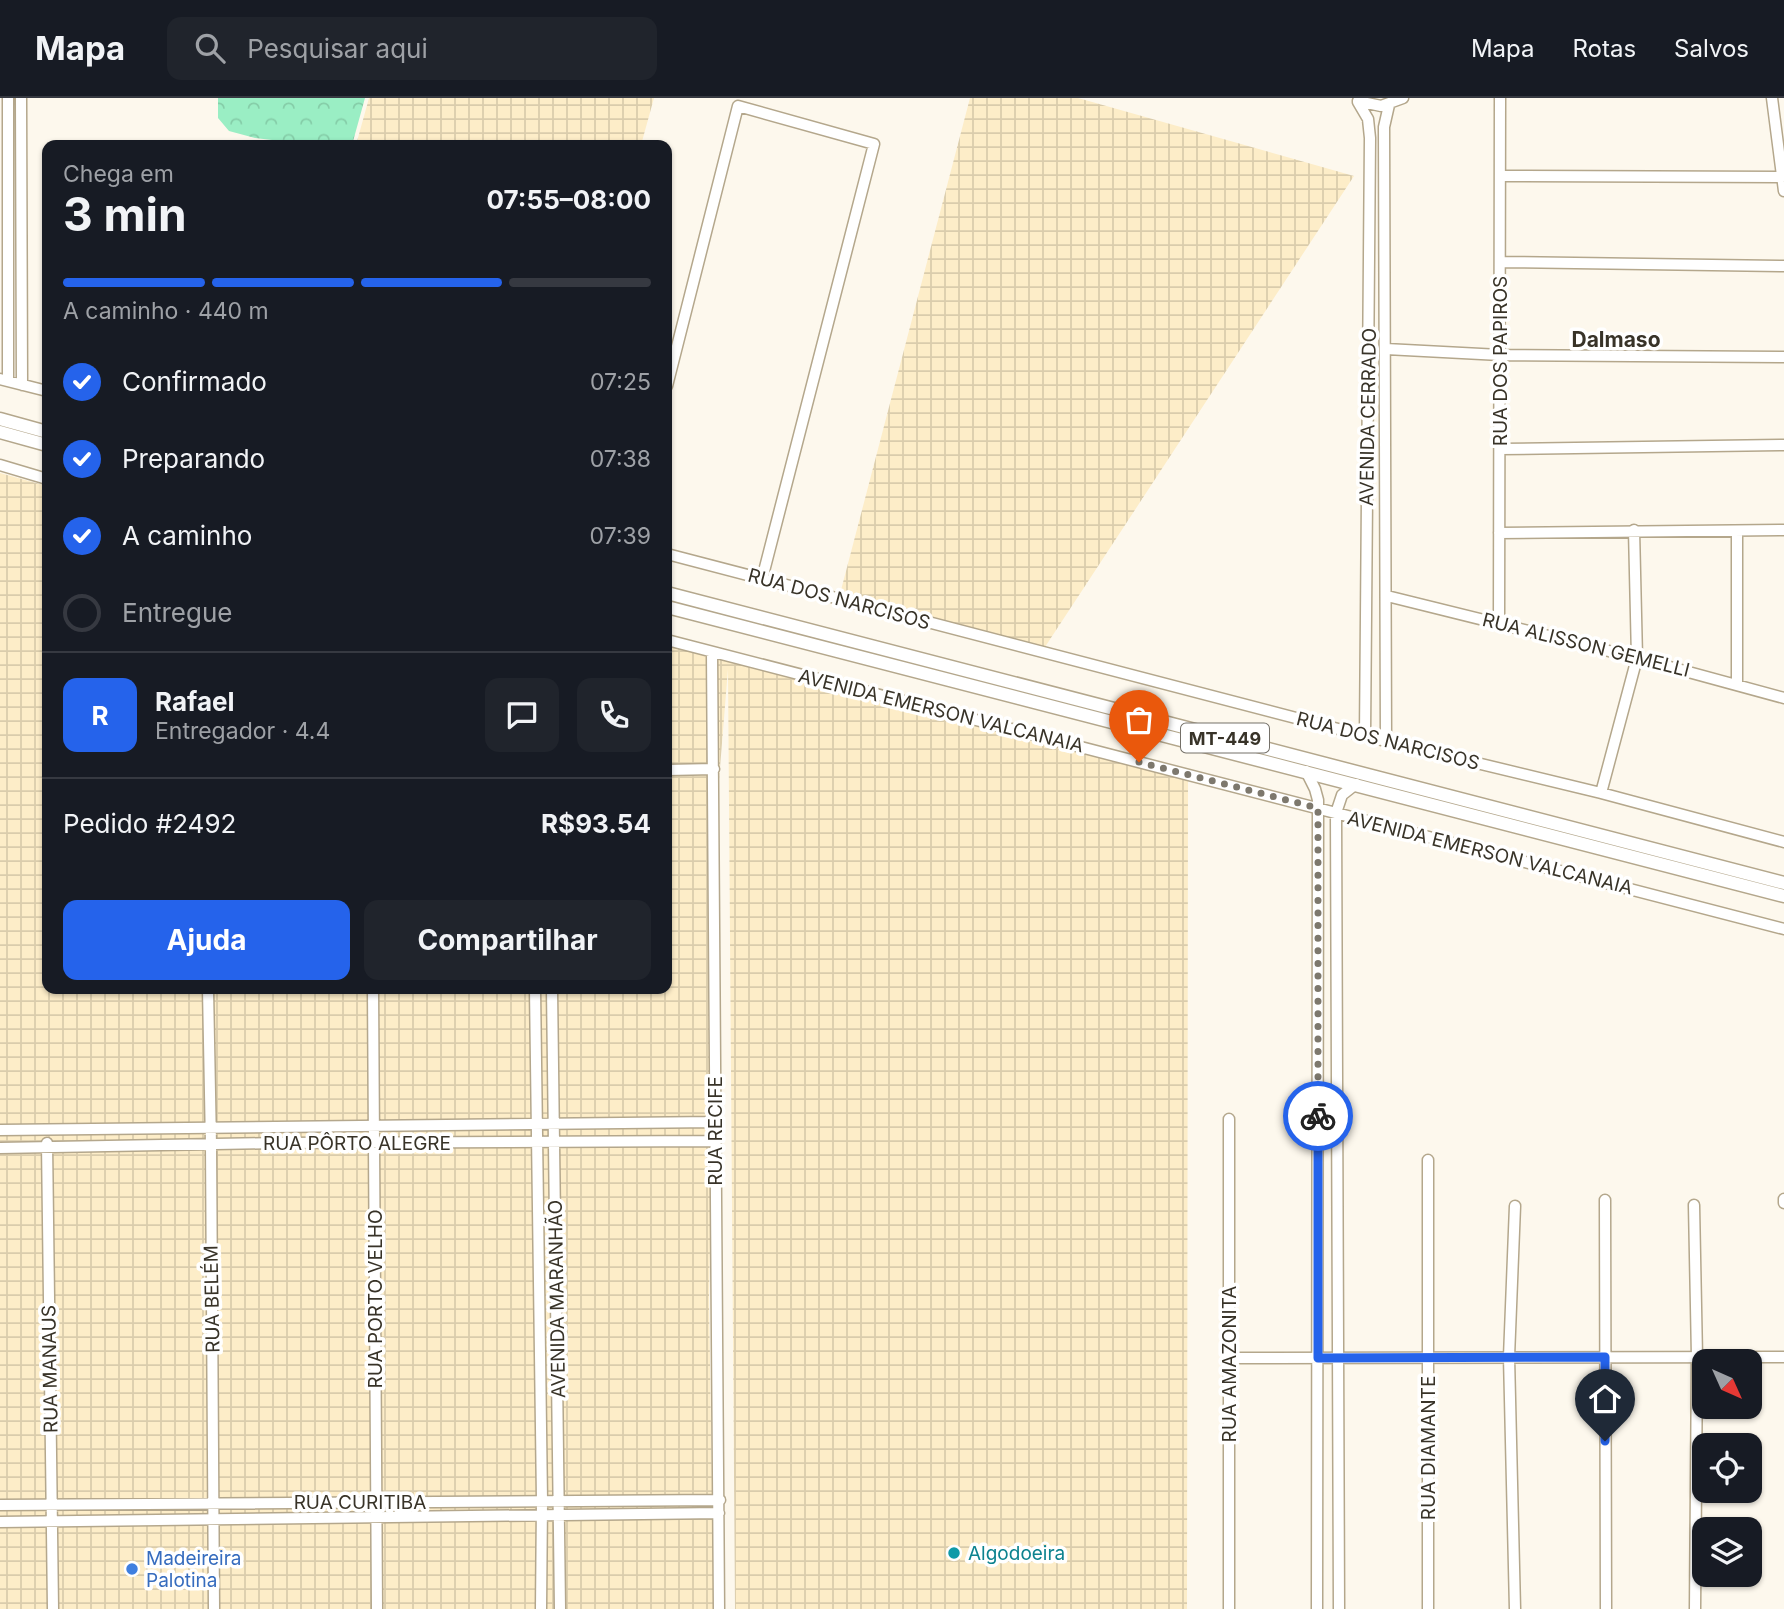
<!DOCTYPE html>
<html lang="pt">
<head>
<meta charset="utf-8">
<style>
	body { margin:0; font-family:Inter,sans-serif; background:#20242c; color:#f1f3f6; height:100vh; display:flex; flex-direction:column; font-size:26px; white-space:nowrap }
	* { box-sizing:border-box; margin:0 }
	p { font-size:23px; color:#9ea1a6 }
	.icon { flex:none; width:38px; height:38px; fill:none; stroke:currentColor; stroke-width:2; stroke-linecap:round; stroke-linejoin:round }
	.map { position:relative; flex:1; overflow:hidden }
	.panel { position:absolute; left:42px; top:42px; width:630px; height:854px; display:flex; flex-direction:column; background:#171b24; border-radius:14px; box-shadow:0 2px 5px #0004 }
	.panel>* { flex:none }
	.needle { width:46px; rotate:135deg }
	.buttons { position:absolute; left:1692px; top:1251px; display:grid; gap:14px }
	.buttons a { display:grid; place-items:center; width:70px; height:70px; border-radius:14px; background:#171b24; box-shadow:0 2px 5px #0004; font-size:35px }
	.pin { position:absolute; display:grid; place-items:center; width:60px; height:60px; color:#fff; margin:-72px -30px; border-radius:50% 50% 50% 0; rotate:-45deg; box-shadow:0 0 7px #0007 }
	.pin .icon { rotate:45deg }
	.courier { position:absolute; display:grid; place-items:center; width:70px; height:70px; margin:-35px; border:5px solid #2563eb; border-radius:50%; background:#fff; color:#222; box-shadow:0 2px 9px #0007 }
	.overview em { font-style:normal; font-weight:700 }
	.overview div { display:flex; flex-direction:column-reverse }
	.overview { display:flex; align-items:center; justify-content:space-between; height:119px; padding:0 21px }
	h1 { font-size:46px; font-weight:700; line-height:52px }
	.bar { display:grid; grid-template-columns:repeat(4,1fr); gap:10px 7px; align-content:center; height:84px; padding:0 21px }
	.bar i { height:9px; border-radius:5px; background:#363941 }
	.bar .active { background:#2563eb }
	.bar p { grid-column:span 4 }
	.line { display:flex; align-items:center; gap:18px; padding:0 21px; border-top:2px solid #363941 }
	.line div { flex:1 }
	.round { display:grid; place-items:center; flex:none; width:74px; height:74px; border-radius:14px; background:#20242c }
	ol { padding:0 21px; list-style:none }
	li { display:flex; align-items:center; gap:21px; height:77px }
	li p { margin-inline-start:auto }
	li .icon { padding:7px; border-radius:50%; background:#2563eb; color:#fff; stroke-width:4 }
	li:last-child { color:#9ea1a6 }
	li i { width:38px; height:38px; border:4px solid #363941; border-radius:50% }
	.cta { display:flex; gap:14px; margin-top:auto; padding:14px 21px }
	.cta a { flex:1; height:80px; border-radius:14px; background:#2563eb; color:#fff; font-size:28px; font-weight:700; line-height:80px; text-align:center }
	.cta a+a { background:#20242c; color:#f1f3f6 }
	header { display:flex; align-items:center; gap:42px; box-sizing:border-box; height:98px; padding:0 35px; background:#171b24; border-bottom:2px solid #363941 }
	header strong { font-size:33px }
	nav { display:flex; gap:38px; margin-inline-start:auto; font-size:24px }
	.search { width:490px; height:63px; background:#20242c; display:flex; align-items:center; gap:18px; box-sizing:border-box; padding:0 24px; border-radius:14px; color:#9ea1a6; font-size:26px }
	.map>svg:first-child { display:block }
</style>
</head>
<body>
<header>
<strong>Mapa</strong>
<div class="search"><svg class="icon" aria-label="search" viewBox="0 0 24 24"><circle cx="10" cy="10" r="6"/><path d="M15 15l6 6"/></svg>Pesquisar aqui</div>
<nav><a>Mapa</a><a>Rotas</a><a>Salvos</a></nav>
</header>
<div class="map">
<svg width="1784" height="1511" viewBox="0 0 1784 1511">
	<defs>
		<pattern id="industrial-grid" width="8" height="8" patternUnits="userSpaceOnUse" patternTransform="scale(1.75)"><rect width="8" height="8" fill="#fdedc8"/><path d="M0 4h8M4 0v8" fill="none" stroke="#daccac"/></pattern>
		<pattern id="forest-crowns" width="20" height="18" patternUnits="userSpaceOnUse" patternTransform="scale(1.75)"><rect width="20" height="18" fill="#9aeec4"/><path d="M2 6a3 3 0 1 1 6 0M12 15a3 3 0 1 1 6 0" fill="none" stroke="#85cda8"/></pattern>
	</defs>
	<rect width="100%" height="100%" fill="#fdf8ed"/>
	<!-- industrial -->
	<path fill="url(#industrial-grid)" d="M 369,0 L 654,0 L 641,47 L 356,47 Z
		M 970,0 L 1078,0 L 1354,78 L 1045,549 L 840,496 Z
		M 0,375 L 47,388 L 47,891 L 667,891 L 667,544 L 1188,678 L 1187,1511 L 735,1511 L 728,571 L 719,682 L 709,1201 L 714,1511 L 0,1511 Z"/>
	<!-- forest -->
	<path fill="url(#forest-crowns)" d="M 218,0 L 365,0 L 352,47 L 295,47 L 289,44 L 255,40 L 229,33 L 218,20 Z"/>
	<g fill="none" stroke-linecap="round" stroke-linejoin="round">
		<!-- minor casing -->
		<g stroke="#b4a78c" stroke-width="13">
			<path id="minor" d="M 8,0 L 8,283
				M 21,0 L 22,287
				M 1772,0 L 1784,93
				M 1358,3 L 1381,8 L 1403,0
				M 1358,4 L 1368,21 L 1370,40 L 1365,638
				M 1500,78 L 1782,79
				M 1500,164 L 1784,168
				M 1386,251 L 1500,257 L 1784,259
				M 0,281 L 47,293
				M 667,288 L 738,8 L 874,46 L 762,481
				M 1500,351 L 1784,347
				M 0,367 L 47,381
				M 1499,435 L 1784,432
				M 667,456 L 1365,638 L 1601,695 L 1784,744
				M 1387,498 L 1637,560 L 1784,600
				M 1499,526 L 1500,0
				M 667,542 L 1784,831
				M 712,555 L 719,1511
				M 1737,585 L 1737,433
				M 1386,643 L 1384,29 L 1389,7
				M 667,672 L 714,671
				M 1306,673 L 1315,691 L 1318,702 L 1317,1511
				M 1601,695 L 1637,560 L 1634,432
				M 208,891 L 211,1047 L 214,1511
				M 373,891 L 377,1511
				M 535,891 L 542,1403 L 541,1511
				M 552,891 L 560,1511
				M 1229,1021 L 1229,1511
				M 0,1032 L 714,1024
				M 47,1045 L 53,1511
				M 0,1050 L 276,1045 L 714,1043
				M 1784,1101 L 1784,1105
				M 1605,1102 L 1606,1511
				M 1694,1107 L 1697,1259 L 1695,1511
				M 1515,1108 L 1509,1259 L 1515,1511
				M 1229,1260 L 1784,1259
				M 0,1407 L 720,1402
				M 0,1424 L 719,1415
				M 1339,1511 L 1336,715 L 1342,697 L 1356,686
				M 1428,1511 L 1428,1062"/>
		</g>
		<!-- major casing -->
		<g stroke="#b4a78c" stroke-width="15">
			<path id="major" d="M 0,321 L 47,334
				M 0,334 L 47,347
				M 667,495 L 1784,785
				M 667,509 L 1784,798"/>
		</g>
		<!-- minor -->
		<use href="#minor" stroke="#fff" stroke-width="10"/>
		<!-- major -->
		<use href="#major" stroke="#fff" stroke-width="12"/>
	</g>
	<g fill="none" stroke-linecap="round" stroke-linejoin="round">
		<!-- done -->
		<path stroke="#7d786d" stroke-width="7" stroke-dasharray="0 12.6" d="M 1139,664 L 1318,710 L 1318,1018"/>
		<!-- route -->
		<path stroke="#2563eb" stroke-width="9" d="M 1318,1018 L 1318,1260 L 1605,1259 L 1605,1343"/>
	</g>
	<!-- markers -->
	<circle fill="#0f9aa8" stroke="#fff" stroke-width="2.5" cx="954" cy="1455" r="7"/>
	<circle fill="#3f7fe0" stroke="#fff" stroke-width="2.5" cx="132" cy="1471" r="7"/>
	<g text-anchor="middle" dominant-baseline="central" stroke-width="7" stroke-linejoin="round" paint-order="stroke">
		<!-- shield labels -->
		<rect fill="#fff" stroke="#747068" stroke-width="2" x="1181" y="625.5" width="88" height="29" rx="5"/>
		<g font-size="18" font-weight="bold" fill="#383328">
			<text x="1225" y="640">MT-449</text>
		</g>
		<!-- street labels -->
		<g font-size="19" fill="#383328" stroke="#fff">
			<text transform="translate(1500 263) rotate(-90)">RUA DOS PAPIROS</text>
			<text transform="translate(1368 319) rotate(-89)">AVENIDA CERRADO</text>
			<text transform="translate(839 501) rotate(15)">RUA DOS NARCISOS</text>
			<text transform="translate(1586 547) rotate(14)">RUA ALISSON GEMELLI</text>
			<text transform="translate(941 613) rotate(14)">AVENIDA EMERSON VALCANAIA</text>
			<text transform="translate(1388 643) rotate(14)">RUA DOS NARCISOS</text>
			<text transform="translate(1490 755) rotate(14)">AVENIDA EMERSON VALCANAIA</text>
			<text transform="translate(715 1033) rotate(-90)">RUA RECIFE</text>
			<text x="357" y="1045">RUA PÔRTO ALEGRE</text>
			<text transform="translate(212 1201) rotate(-91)">RUA BELÉM</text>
			<text transform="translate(375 1201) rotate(-90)">RUA PORTO VELHO</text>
			<text transform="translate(557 1201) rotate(-91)">AVENIDA MARANHÃO</text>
			<text transform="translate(1229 1266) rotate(-90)">RUA AMAZONITA</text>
			<text transform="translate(50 1271) rotate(-91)">RUA MANAUS</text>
			<text transform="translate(1428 1350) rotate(-90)">RUA DIAMANTE</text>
			<text x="360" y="1404">RUA CURITIBA</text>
		</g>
		<!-- culture labels -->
		<g font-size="19" fill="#0d838f" stroke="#fff" text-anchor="start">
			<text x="968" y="1455">Algodoeira</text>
		</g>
		<!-- shop labels -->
		<g font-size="19" fill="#366cbe" stroke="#fff" text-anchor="start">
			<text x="146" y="1460">Madeireira<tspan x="146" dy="22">Palotina</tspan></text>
		</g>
		<!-- neighbourhood labels -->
		<g font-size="21" font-weight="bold" fill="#383328" stroke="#fff">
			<text x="1616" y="241">Dalmaso</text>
		</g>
	</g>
</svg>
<div class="buttons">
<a><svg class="needle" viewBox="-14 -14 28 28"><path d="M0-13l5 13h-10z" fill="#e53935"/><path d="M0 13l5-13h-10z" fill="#9ea1a6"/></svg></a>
<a><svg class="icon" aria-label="locate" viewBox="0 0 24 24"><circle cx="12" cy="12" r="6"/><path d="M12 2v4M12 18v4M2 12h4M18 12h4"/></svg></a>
<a><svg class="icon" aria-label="layers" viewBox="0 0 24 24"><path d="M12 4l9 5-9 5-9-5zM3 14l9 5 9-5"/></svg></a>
</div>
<div class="pin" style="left:1139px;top:664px;background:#ea580c"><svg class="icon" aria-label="bag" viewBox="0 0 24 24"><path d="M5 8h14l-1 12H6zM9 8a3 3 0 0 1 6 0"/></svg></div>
<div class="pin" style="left:1605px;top:1343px;background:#1f2937"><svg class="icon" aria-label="home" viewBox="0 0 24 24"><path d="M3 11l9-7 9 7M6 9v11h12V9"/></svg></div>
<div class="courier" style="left:1318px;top:1018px"><svg class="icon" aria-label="bike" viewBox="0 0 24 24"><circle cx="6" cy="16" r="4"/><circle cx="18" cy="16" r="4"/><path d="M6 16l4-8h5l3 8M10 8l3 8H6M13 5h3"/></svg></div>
<section class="panel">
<div class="overview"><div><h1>3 min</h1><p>Chega em</p></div><em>07:55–08:00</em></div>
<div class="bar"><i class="active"></i><i class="active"></i><i class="active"></i><i></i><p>A caminho · 440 m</p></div>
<ol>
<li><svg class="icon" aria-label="check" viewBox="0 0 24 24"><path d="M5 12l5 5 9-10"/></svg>Confirmado<p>07:25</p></li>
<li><svg class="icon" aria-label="check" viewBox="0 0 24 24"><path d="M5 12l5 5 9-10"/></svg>Preparando<p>07:38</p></li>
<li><svg class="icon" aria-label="check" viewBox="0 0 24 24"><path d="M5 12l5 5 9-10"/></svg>A caminho<p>07:39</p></li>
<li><i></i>Entregue</li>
</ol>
<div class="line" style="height:126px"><b class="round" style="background:#2563eb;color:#fff">R</b><div><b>Rafael</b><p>Entregador · 4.4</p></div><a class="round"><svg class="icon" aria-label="chat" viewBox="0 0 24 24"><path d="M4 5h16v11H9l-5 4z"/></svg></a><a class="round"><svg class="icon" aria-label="phone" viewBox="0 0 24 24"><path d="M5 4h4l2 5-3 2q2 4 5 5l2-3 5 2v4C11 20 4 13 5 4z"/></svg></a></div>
<div class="line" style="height:91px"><div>Pedido #2492</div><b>R$93.54</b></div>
<div class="cta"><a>Ajuda</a><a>Compartilhar</a></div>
</section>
</div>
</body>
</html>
